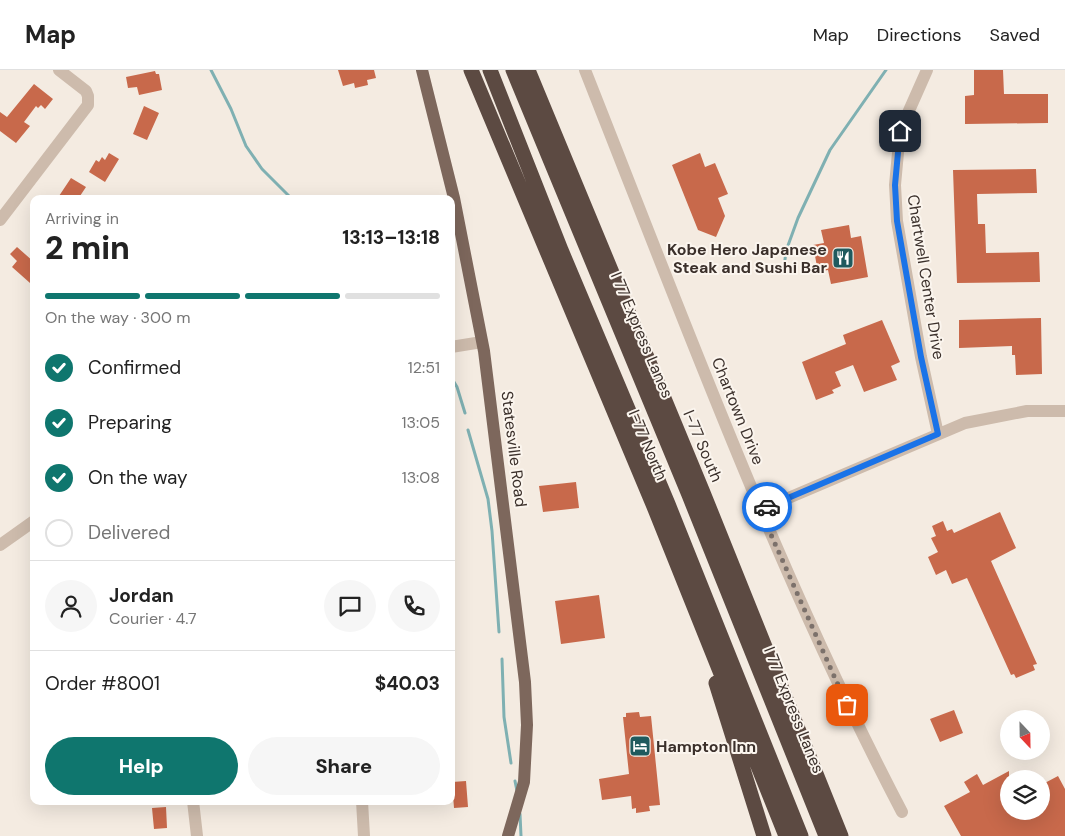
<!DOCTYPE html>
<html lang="en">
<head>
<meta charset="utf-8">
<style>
	body { margin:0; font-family:"DM Sans",sans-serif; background:#f6f6f6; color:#222; height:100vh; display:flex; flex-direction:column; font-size:19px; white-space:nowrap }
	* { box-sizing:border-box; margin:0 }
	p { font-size:16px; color:#767676 }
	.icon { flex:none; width:28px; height:28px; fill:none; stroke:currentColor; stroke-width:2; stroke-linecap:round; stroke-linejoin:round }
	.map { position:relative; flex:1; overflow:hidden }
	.drawer { position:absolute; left:30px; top:125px; width:425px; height:610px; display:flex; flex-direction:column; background:#fff; border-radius:10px; box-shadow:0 5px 20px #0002 }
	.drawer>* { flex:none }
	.needle { width:32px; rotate:158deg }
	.tools { position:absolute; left:1000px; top:640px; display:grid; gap:10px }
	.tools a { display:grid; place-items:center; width:50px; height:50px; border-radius:50%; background:#fff; box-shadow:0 5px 20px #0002; font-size:25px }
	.pin { position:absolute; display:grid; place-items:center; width:42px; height:42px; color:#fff; margin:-21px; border-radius:10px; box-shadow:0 2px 8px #0006 }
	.courier { position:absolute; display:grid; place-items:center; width:50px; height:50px; margin:-25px; border:4px solid #1a73e8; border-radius:50%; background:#fff; color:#222; box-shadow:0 1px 6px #0007 }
	.head em { font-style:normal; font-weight:800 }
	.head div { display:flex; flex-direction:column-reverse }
	.head { display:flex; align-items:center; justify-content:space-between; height:85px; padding:0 15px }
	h1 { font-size:32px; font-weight:800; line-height:38px }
	.bar { display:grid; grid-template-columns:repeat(4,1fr); gap:8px 5px; align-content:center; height:60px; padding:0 15px }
	.bar i { height:6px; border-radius:4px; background:#e0e0e0 }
	.bar .on { background:#0f766e }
	.bar p { grid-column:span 4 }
	.line { display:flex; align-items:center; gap:12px; padding:0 15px; border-top:1px solid #e0e0e0 }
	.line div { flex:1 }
	.round { display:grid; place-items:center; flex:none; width:52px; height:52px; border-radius:26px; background:#f6f6f6 }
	ol { padding:0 15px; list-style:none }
	li { display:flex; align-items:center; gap:15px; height:55px }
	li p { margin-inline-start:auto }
	li .icon { padding:5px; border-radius:50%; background:#0f766e; color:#fff; stroke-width:4 }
	li:last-child { color:#767676 }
	li i { width:28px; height:28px; border:2px solid #e0e0e0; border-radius:50% }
	.action { display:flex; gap:10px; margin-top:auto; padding:10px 15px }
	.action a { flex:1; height:58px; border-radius:30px; background:#0f766e; color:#fff; font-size:20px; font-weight:800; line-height:58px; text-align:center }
	.action a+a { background:#f6f6f6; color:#222 }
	header { display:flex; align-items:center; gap:30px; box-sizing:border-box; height:70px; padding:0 25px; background:#fff; border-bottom:1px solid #e0e0e0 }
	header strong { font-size:24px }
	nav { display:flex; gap:28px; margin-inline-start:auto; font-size:18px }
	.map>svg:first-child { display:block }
</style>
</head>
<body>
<header>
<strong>Map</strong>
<nav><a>Map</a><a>Directions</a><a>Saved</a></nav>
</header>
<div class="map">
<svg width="1065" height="766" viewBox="0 0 1065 766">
	<rect width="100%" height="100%" fill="#f4ebe1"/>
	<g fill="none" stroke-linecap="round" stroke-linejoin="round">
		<!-- stream -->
		<path stroke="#7fb0b2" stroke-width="3" d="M 211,0 L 231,39 L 246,76 L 262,99 L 292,129
			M 784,198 L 786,181 L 798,148 L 830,80 L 886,0
			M 451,307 L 457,317 L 465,343
			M 468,360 L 488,429 L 492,461 L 499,562
			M 502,589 L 504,647 L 511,693
			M 515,711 L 517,721
			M 520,744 L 521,766"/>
	</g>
	<!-- building -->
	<path fill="#c8694b" d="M 338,0 L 374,0 L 376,8 L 367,10 L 368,15 L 355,18 L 354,13 L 343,16 Z
		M 974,0 L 1003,0 L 1004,24 L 1048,24 L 1048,53 L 965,54 L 965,26 L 974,25 Z
		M 155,1 L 156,4 L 159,4 L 162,20 L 139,25 L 137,17 L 128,18 L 126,7 Z
		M 34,14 L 53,29 L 45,39 L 41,35 L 38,38 L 36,36 L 24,52 L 30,56 L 16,73 L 0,61 L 0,42 L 7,47 Z
		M 144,36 L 159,43 L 147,70 L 133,64 Z
		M 109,83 L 119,89 L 105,112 L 89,102 L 96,90 L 99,92 L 102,87 L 105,90 Z
		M 700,83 L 705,97 L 715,93 L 728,124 L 718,128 L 725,146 L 716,167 L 698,160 L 672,95 Z
		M 1036,99 L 1037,123 L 977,124 L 978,154 L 985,154 L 986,183 L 1039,182 L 1040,212 L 957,213 L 953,100 Z
		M 71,108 L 86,117 L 78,129 L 57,129 Z
		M 849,155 L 851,168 L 861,166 L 868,207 L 831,214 L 828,200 L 818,202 L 813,175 L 824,173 L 821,160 Z
		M 17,177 L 34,192 L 34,208 L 30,213 L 12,197 L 17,191 L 10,184 Z
		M 1041,248 L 1042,304 L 1016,305 L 1015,285 L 1012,285 L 1012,276 L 959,278 L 959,250 Z
		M 882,250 L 900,292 L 891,296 L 897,310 L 864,322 L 853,295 L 835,302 L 841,316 L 832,320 L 834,323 L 816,330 L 802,292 L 846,274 L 843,265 Z
		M 576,412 L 579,438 L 543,442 L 539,416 Z
		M 1000,442 L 1016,478 L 991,491 L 1037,594 L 1033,595 L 1035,600 L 1016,608 L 1014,604 L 1011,605 L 967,508 L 952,514 L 946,500 L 936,505 L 928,487 L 938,482 L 931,468 L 936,466 L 932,456 L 943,451 L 947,461 L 952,459 L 954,463 Z
		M 599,525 L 605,568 L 561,574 L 555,531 Z
		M 954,640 L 963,663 L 940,672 L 930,649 Z
		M 639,642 L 640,647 L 651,646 L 660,735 L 649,736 L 650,741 L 636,743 L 636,738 L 632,739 L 631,726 L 602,730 L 599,709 L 629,704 L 623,647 L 626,647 L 626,643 Z
		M 1009,701 L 1009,741 L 1041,741 L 1041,715 L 1058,706 L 1065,719 L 1065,766 L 961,766 L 944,736 L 970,722 L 964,712 L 977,704 L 983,715 Z
		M 466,711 L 468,737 L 454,738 L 452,712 Z
		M 166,737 L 167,758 L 154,759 L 152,738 Z"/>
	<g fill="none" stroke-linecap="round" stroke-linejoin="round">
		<!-- street -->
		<path stroke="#cdbbac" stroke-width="12" d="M 585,0 C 684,250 777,503 902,742
			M 927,0 L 900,61 L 895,115 L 897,151 L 921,287 L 938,364
			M 0,150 L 88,35 L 88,26 L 86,21 L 59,0
			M 451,277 L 482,272
			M 760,440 L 965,353 L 1027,341 L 1065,341
			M 0,475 L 34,451
			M 193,731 L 197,766
			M 362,731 L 364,766"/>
		<!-- primary -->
		<path stroke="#7d675c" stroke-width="12" d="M 422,0 L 454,128 L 484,281 L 525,612 L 527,655 L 524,712 L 508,766"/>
		<!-- highway -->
		<path stroke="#5c4a42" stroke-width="15" d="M 471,0 L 655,439 L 786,766
			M 490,0 L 561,180 L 668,434 L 801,766
			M 513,0 L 689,425 L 826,766
			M 528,0 L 702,420 L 841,766
			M 716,613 L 764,766"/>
	</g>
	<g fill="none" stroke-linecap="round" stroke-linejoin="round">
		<!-- done -->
		<path stroke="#7c716b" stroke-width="5" stroke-dasharray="0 9" d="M 767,437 L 760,440 L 847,635"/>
		<!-- route -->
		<path stroke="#1a73e8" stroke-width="6" d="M 767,437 L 938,364 L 921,287 L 897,151 L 895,115 L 900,61"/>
	</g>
	<!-- icons -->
	<defs>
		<g id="restaurant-square" transform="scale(1.125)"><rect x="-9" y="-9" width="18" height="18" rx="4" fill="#1f5a5e" stroke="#fbf5ee"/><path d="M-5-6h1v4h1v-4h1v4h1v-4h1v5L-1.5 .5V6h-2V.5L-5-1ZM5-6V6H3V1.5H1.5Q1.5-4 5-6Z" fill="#fff"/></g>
		<g id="hotel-square" transform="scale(1.125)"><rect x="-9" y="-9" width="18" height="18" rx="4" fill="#1f5a5e" stroke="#fbf5ee"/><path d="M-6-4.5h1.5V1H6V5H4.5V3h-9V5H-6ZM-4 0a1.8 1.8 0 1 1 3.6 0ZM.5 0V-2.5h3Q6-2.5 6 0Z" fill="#fff"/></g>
	</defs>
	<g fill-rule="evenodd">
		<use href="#restaurant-square" x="843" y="188"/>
		<use href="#hotel-square" x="640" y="676"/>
	</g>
	<g text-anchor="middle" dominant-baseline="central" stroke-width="4" stroke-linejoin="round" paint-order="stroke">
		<!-- poi labels -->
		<g font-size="16" font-weight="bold" fill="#3b302b" stroke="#fbf5ee" text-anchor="end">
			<text x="827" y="179">Kobe Hero Japanese<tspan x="827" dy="18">Steak and Sushi Bar</tspan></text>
			<text x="656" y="676" text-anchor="start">Hampton Inn</text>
		</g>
		<!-- street labels -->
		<g font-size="16" fill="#3b302b" stroke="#fbf5ee">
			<text transform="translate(926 207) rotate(81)">Chartwell Center Drive</text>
			<text transform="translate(642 265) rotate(67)">I 77 Express Lanes</text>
			<text transform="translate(738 341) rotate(68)">Chartown Drive</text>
			<text transform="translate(648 375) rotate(67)">I-77 North</text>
			<text transform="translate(703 376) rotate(67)">I-77 South</text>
			<text transform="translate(514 379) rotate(83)">Statesville Road</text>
			<text transform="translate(794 640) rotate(68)">I 77 Express Lanes</text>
		</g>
	</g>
</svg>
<div class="tools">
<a><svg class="needle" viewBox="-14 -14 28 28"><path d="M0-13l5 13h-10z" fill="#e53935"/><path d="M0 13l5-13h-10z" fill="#767676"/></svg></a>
<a><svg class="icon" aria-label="layers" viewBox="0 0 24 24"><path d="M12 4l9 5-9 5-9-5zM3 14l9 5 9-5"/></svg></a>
</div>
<div class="pin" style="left:847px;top:635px;background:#ea580c"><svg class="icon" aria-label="bag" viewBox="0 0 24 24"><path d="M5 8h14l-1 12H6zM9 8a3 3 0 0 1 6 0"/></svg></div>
<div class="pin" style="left:900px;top:61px;background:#1f2937"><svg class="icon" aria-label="home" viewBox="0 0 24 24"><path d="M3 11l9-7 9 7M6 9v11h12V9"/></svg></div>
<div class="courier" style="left:767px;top:437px"><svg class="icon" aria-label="car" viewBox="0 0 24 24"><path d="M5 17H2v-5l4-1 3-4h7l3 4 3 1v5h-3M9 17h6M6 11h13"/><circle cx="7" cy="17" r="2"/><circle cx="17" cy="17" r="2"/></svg></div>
<section class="drawer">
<div class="head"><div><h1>2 min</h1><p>Arriving in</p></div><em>13:13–13:18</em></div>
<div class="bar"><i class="on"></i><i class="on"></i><i class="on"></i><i></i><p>On the way · 300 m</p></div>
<ol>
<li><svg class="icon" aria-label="check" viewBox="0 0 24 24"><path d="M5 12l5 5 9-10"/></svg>Confirmed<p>12:51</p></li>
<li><svg class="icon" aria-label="check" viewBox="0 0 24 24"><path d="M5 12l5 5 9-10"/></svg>Preparing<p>13:05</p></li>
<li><svg class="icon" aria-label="check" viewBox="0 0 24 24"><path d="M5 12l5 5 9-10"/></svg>On the way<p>13:08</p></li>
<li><i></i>Delivered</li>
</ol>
<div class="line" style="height:90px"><a class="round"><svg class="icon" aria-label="person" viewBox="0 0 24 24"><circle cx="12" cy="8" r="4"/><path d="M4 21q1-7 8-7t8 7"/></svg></a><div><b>Jordan</b><p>Courier · 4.7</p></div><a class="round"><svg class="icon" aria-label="chat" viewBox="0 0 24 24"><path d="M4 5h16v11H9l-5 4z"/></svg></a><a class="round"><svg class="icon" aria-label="phone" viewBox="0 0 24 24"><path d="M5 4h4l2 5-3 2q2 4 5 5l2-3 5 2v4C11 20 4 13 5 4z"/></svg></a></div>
<div class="line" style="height:65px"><div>Order #8001</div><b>$40.03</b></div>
<div class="action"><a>Help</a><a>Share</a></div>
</section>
</div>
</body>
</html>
